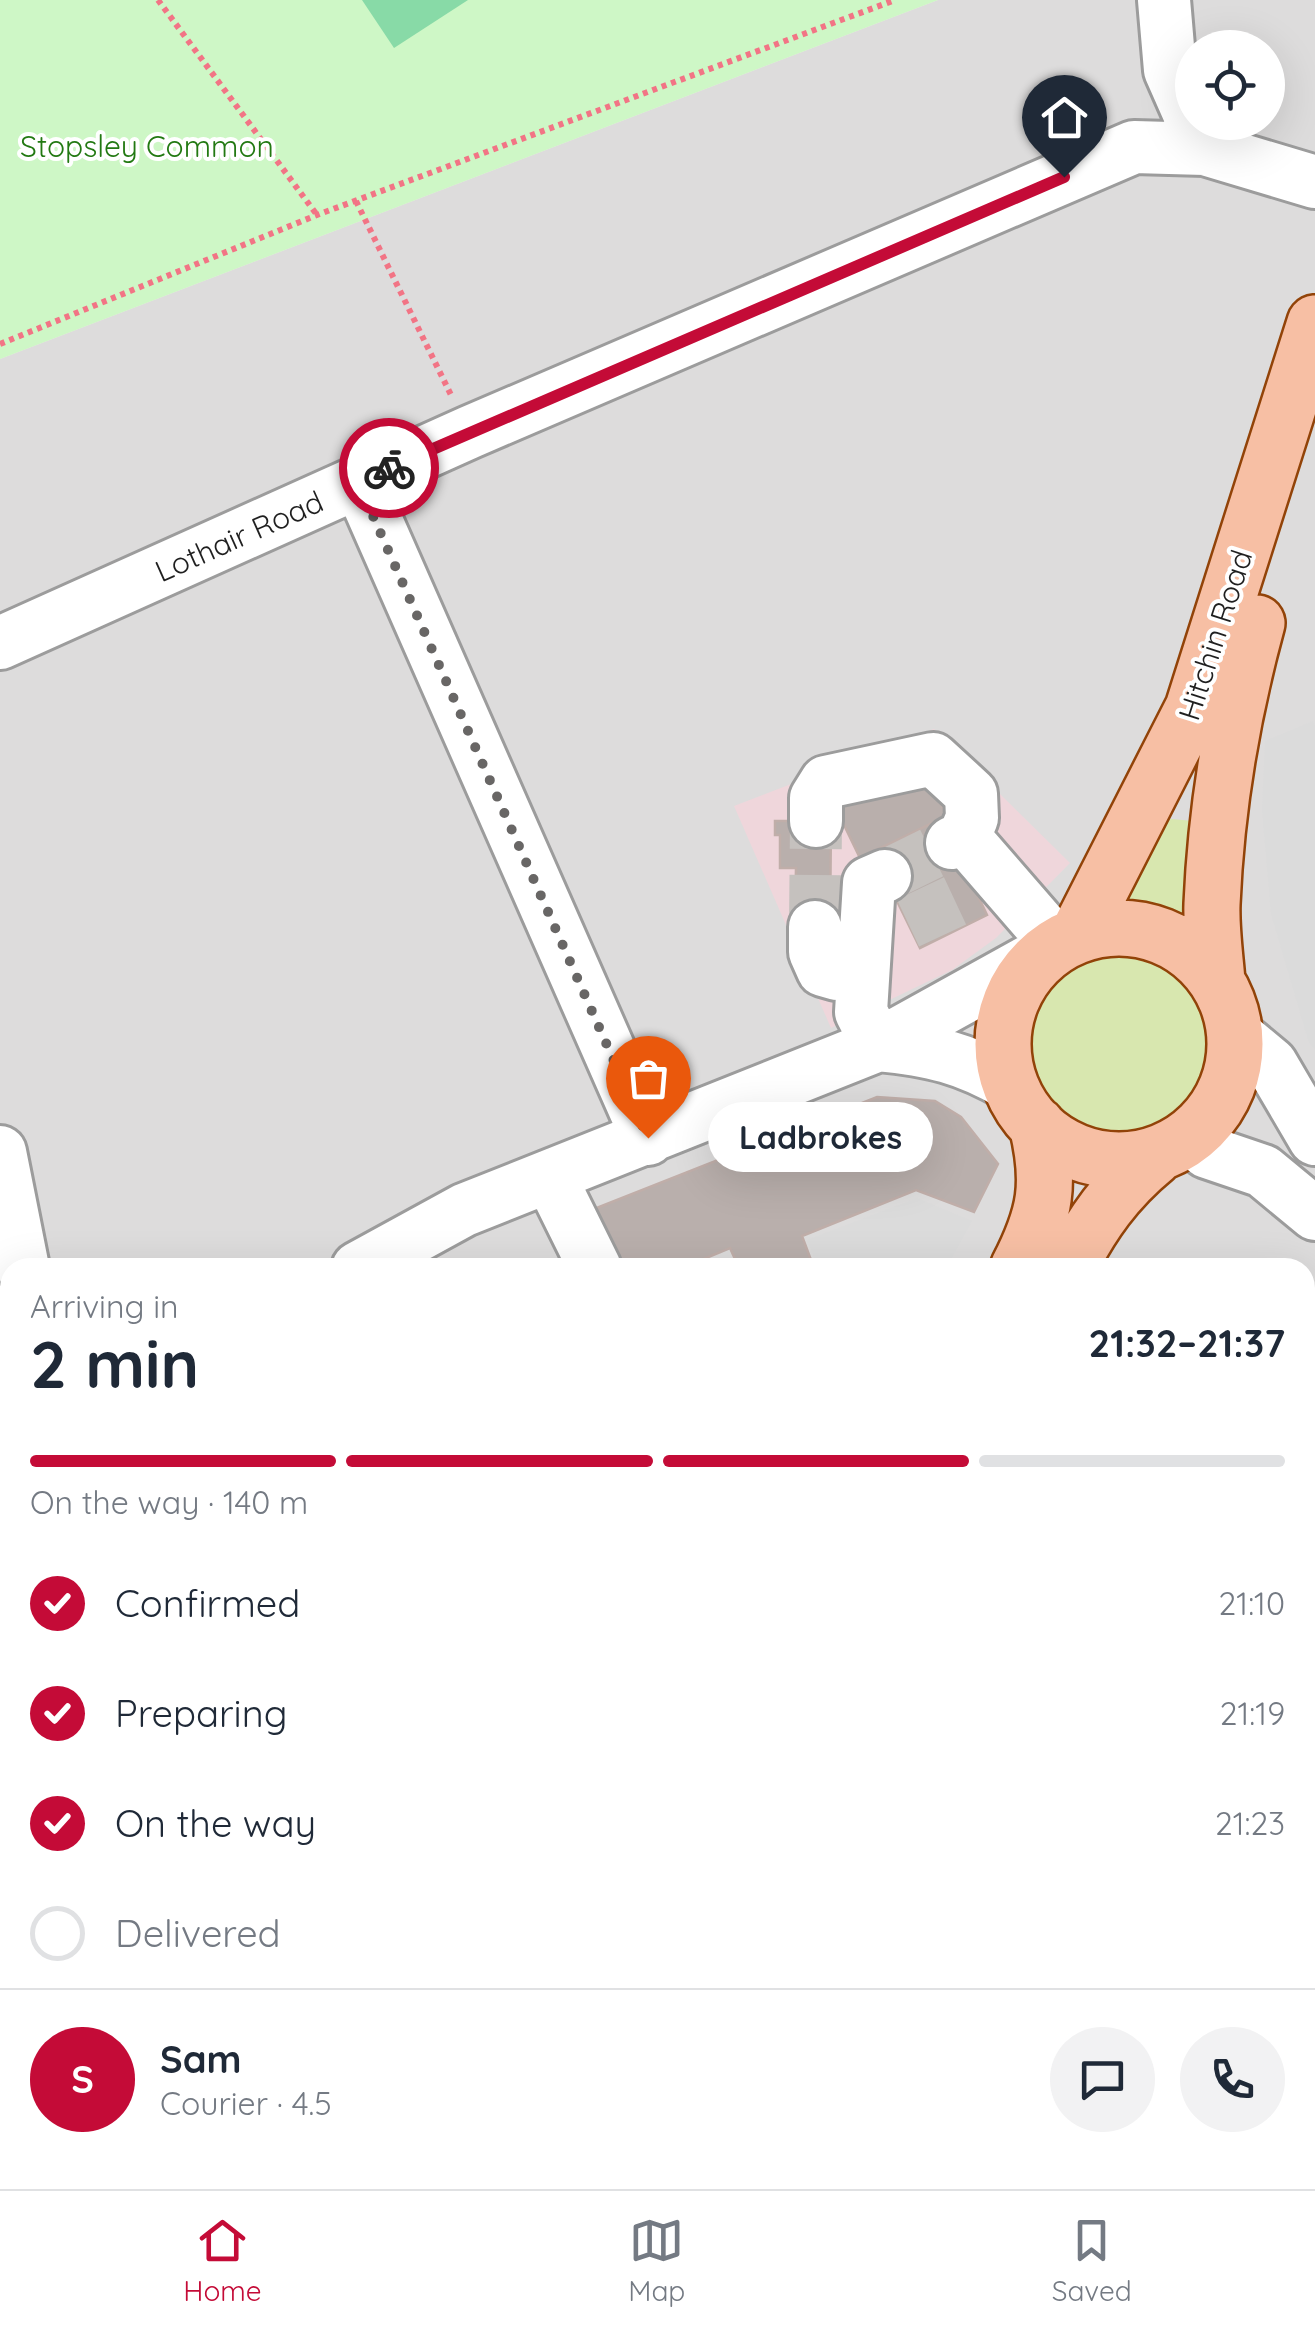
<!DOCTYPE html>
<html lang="en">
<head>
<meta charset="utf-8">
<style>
	body { margin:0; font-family:Quicksand,sans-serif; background:#f2f2f3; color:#1f2937; height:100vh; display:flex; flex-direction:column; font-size:38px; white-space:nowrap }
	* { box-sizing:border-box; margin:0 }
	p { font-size:32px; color:#747a83 }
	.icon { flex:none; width:55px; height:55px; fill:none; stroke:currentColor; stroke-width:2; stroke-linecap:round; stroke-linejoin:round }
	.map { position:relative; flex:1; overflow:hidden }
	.details { position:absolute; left:0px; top:1258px; width:1315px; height:932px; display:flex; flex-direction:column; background:#fff; border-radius:30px 30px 0 0; box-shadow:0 10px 40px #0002 }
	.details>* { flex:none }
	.controls { position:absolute; left:1175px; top:30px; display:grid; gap:20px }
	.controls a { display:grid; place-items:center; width:110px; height:110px; border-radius:50%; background:#fff; box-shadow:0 10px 40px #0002; font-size:50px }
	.pin { position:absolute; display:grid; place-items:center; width:85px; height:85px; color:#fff; margin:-102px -42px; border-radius:50% 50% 50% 0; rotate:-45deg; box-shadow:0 0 10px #0007 }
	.pin .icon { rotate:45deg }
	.courier { position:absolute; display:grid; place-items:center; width:100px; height:100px; margin:-50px; border:8px solid #c40b37; border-radius:50%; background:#fff; color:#222; box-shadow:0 2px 12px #0007 }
	.bubble { position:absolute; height:70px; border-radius:35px; background:#fff; box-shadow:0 10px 40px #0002; font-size:32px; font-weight:700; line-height:70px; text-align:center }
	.headline em { font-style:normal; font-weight:700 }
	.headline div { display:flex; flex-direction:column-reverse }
	.headline { display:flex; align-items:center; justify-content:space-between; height:170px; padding:0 30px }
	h1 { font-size:65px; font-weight:700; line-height:75px }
	.bar { display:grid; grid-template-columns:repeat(4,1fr); gap:15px 10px; align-content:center; height:120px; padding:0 30px }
	.bar i { height:12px; border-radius:8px; background:#e0e1e3 }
	.bar .selected { background:#c40b37 }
	.bar p { grid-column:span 4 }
	.line { display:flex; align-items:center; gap:25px; padding:0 30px; border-top:2px solid #e0e1e3 }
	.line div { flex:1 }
	.round { display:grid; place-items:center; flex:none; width:105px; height:105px; border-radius:52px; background:#f2f2f3 }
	ol { padding:0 30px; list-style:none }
	li { display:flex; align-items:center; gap:30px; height:110px }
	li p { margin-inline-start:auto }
	li .icon { padding:10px; border-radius:50%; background:#c40b37; color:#fff; stroke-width:4 }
	li:last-child { color:#747a83 }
	li i { width:55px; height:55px; border:5px solid #e0e1e3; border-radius:50% }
	.menu { display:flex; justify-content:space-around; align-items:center; height:140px; border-top:2px solid #e0e1e3; background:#fff; font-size:28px; color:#747a83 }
	.menu a { display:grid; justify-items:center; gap:5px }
	.menu .selected { color:#c40b37 }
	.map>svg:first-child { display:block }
</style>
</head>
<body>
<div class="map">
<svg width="1315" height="2189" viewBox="0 0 1315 2189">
	<rect width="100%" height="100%" fill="#efeae6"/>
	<!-- residential -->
	<path fill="#dddcdc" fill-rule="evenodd" d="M 938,0 L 1315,0 L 1315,2189 L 0,2189 L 0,359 ZM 1192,48 L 1268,48 L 1268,122 L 1192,122 ZM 10,1268 L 1305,1268 L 1305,2180 L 10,2180 Z"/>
	<!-- commercial -->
	<path fill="#efd6db" d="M 934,729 L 1070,863 L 996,938 L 952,970 L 831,1028 L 734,806 Z"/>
	<!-- education -->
	<path fill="#fdf7e1" d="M 18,2180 L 494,2180 L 489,2189 L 12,2189 Z"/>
	<!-- grass -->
	<path fill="#d8e7af" d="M 1161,818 L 1204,822 L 1200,932 L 1163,912 L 1114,903 Z
		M1028 1045a89 89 0 1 1 178 0a89 89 0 1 1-178 0Z"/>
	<!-- park -->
	<path fill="#cef7c6" d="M 0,0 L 938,0 L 0,359 Z
		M 1315,1739 L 1315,2189 L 605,2189 L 610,2180 L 1305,2180 L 1305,1748 Z"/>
	<!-- pitch -->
	<path fill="#88daa7" d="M 362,0 L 468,0 L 394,48 Z"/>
	<!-- parking -->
	<path fill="#dbdbdb" d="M 1313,721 L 1315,725 L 1315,1049 L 1309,1043 L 1271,914 L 1262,810 L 1265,741 Z
		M 917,1198 L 972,1221 L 947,1267 L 818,1267 L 807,1240 Z"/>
	<!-- building -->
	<path fill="#b9afac" stroke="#c0aea9" stroke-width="2.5" d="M 925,772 L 947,816 L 860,858 L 832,800 L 856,788 L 863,802 Z
		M 941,819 L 987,915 L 920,948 L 873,852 Z
		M 775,821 L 831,821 L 830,927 L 795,926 L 796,868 L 780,868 L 780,835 L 775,835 Z
		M 877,1097 L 935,1101 L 961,1117 L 998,1164 L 974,1212 L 916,1190 L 802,1236 L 814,1268 L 739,1268 L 730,1248 L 682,1268 L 613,1268 L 589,1211 Z
		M 0,1984 L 10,1990 L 10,2095 L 0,2090 Z"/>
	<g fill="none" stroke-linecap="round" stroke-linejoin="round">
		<!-- minor-tunnel -->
		<path stroke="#c5c1be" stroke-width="52" stroke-dasharray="52 26" stroke-linecap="butt" d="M 885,876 L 952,843
			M 908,923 L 976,891
			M 815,927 L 816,821"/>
		<!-- minor casing -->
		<g stroke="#9c9c9c" stroke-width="58">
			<path id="minor" d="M 1164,0 L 1170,70 L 1192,120
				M 359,482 L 648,1139
				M 0,643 L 470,432 L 1134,147 L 1205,149 L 1315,182
				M 816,821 L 816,798 L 826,782 L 933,759 L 971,794 L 972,818 L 964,837
				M 952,843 L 964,837 L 1056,943
				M 815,927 L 815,952 L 823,970 L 837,974 L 861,973
				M 1235,1034 L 1271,1064 L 1315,1139
				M 878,1045 L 861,1012 L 869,883 L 885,876
				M 878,1045 C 931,1050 965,1058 1011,1085
				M 1190,1138 L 1207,1152 L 1263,1171 L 1315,1214
				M 0,1152 L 23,1268
				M 550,1177 L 595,1268
				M 358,1268 L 464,1210 L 878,1045 L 1035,958
				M 0,1312 L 10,1311
				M 0,1436 L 10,1389
				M 0,1725 L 10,1709"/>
		</g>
		<!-- major casing -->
		<g stroke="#924308" stroke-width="60">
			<path id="major" d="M1003 1044a116 116 0 1 1 232 0a116 116 0 1 1-232 0Z
				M 1079,932 L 1193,708 L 1315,323
				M 1217,981 C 1215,956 1211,929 1212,904 C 1216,810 1232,714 1257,623
				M 1018,1268 C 1046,1214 1051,1183 1037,1125
				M 1069,1268 C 1092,1223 1116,1189 1155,1157
				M 538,2189 L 543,2180
				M 590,2189 L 595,2180"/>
		</g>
		<!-- path -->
		<path stroke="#f27485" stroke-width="6" stroke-dasharray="5 5" stroke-linecap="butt" d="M 158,0 L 317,215
			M 356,201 L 452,397
			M 0,344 L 317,215 L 895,0
			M 1305,1818 L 1315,1811
			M 1305,1824 L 1315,1835
			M 1305,1978 L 1315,1990
			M 815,2189 L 819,2180
			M 910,2189 L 914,2180"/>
		<!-- minor -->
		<use href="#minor" stroke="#fff" stroke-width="52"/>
		<!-- major -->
		<use href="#major" stroke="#f7bfa4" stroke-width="55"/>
	</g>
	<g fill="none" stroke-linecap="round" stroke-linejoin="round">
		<!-- done -->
		<path stroke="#686665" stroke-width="10" stroke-dasharray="0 18" d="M 389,468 L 358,482 L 648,1138"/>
		<!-- route -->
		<path stroke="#c40b37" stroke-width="12" d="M 389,468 L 1064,177"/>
	</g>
	<g text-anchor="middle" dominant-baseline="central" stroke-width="8" stroke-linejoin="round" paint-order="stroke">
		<!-- park labels -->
		<g font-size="30" fill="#227912" stroke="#fff">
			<text x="147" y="146">Stopsley Common</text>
		</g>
		<!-- street labels -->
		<g font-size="30" fill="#1f1f1f" stroke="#fff">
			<text transform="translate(239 536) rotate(-24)">Lothair Road</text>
			<text transform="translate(1215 635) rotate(-72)">Hitchin Road</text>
		</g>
	</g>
</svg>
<div class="controls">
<a><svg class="icon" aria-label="locate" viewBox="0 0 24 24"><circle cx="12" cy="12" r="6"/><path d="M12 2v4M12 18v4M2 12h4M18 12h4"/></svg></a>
</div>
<div class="pin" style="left:648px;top:1138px;background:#ea580c"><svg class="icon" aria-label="bag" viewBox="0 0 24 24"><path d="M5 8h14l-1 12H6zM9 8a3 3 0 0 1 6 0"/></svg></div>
<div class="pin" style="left:1064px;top:177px;background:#1f2937"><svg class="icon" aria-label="home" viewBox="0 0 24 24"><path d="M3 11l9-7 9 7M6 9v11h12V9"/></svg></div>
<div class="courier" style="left:389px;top:468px"><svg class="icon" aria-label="bike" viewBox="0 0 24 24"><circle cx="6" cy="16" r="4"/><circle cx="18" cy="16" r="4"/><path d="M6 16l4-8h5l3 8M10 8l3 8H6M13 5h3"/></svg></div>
<div class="bubble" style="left:708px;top:1102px;width:225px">Ladbrokes</div>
<section class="details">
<div class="headline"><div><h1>2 min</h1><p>Arriving in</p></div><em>21:32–21:37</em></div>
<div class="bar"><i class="selected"></i><i class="selected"></i><i class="selected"></i><i></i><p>On the way · 140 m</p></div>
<ol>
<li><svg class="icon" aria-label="check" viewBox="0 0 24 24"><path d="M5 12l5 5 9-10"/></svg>Confirmed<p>21:10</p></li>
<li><svg class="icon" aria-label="check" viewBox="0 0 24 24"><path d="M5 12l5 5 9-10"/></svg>Preparing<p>21:19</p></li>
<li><svg class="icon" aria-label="check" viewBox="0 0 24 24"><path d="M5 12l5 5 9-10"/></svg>On the way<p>21:23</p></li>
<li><i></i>Delivered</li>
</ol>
<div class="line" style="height:180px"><b class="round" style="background:#c40b37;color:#fff">S</b><div><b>Sam</b><p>Courier · 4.5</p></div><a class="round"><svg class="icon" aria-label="chat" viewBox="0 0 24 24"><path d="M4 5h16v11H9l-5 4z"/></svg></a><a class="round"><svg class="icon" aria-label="phone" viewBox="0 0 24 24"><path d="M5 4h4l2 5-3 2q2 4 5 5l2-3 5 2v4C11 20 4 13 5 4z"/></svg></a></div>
</section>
</div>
<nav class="menu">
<a class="selected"><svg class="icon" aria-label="home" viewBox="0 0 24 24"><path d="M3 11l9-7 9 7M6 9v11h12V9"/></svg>Home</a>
<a><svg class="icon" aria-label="map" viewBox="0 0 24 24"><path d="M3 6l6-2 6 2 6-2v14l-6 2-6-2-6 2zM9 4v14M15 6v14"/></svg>Map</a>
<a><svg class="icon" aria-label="saved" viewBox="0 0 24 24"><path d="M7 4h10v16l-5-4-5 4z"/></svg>Saved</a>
</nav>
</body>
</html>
